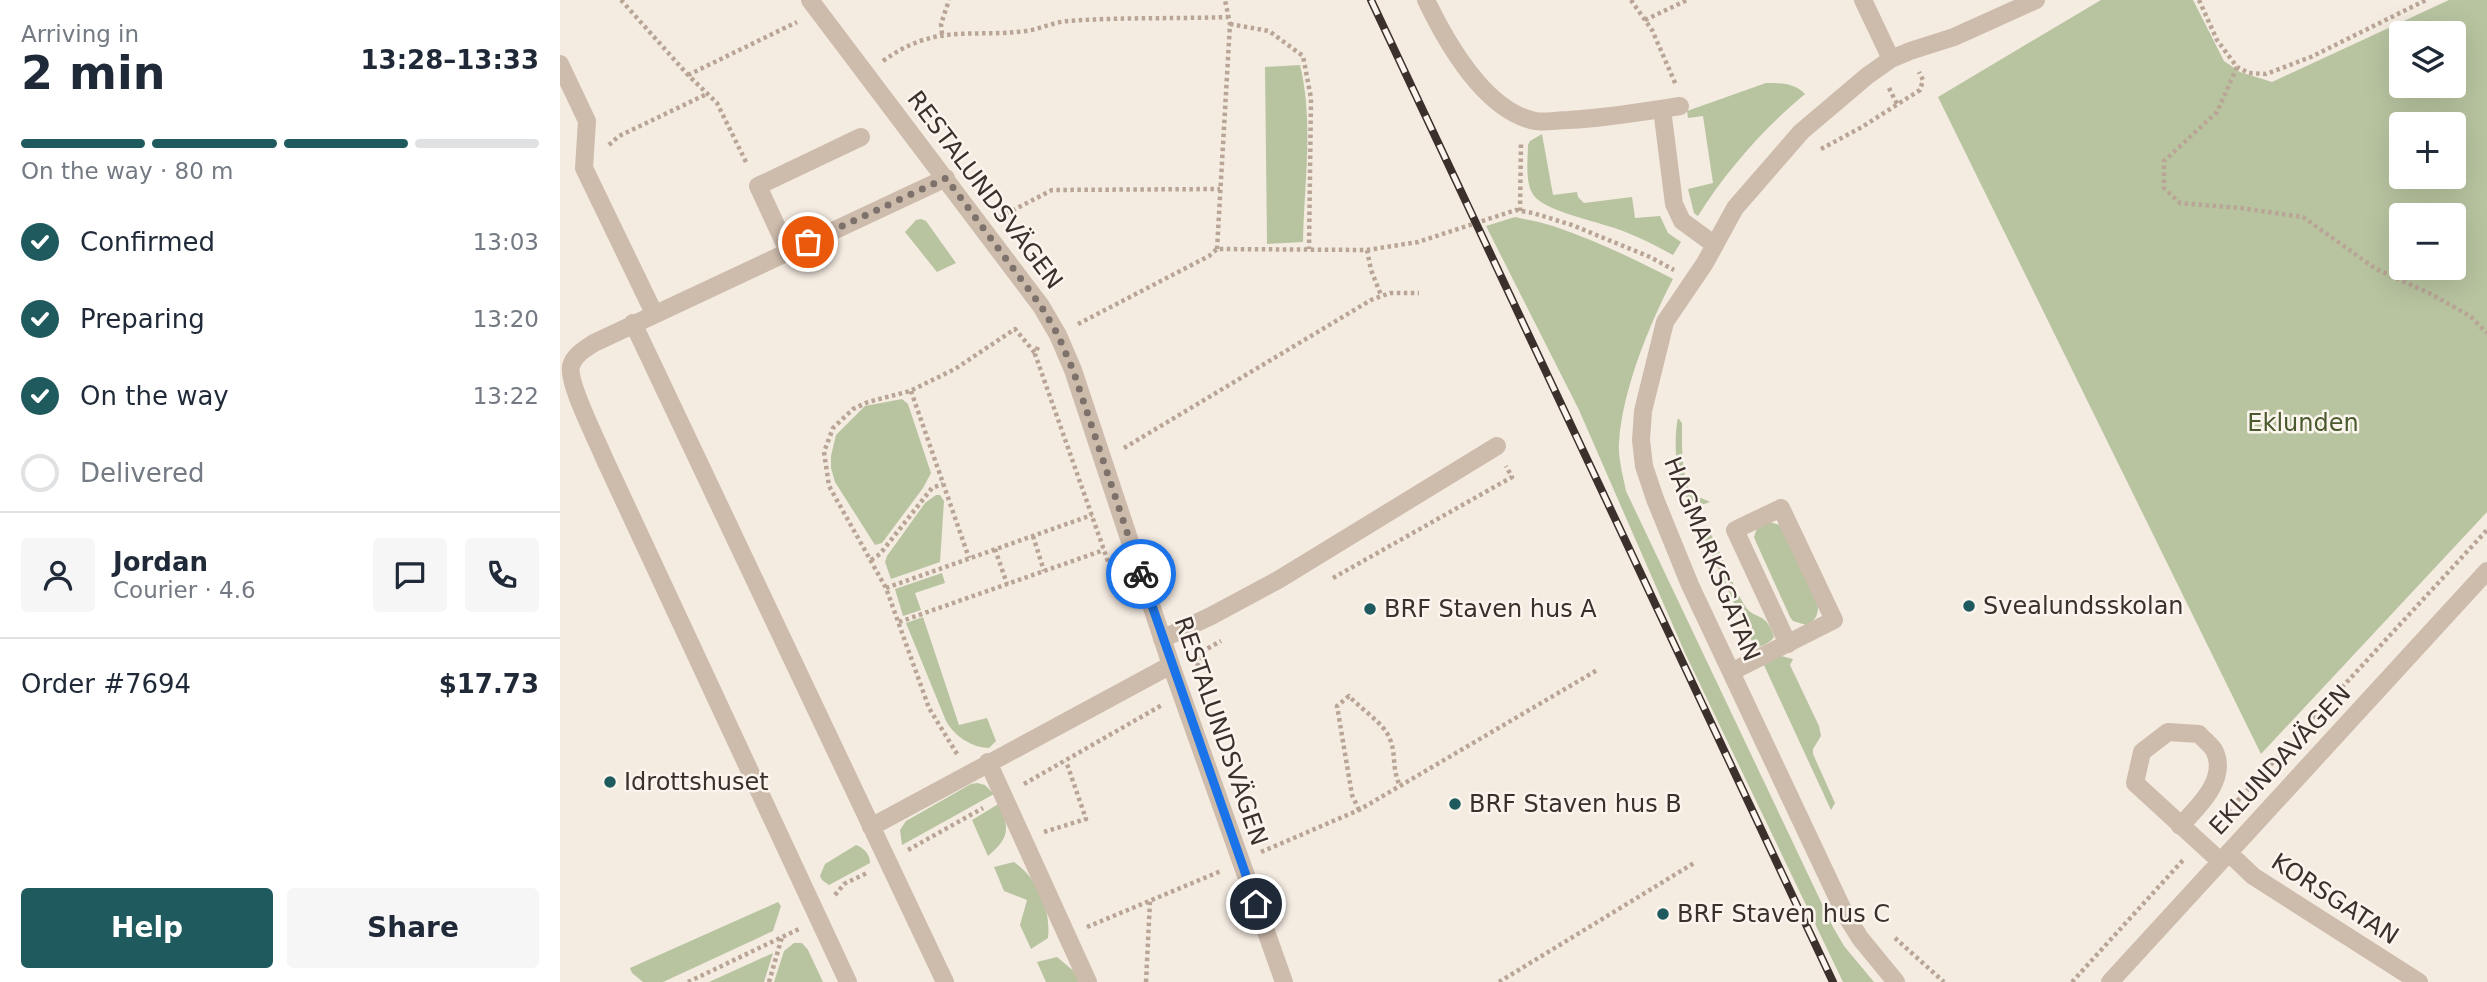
<!DOCTYPE html>
<html lang="en">
<head>
<meta charset="utf-8">
<style>
	body { margin:0; font-family:"DejaVu Sans",sans-serif; background:#f6f6f7; color:#1f2937; height:100vh; display:flex; flex-direction:column; font-size:26px; white-space:nowrap }
	* { box-sizing:border-box; margin:0 }
	p { font-size:23px; color:#747a83 }
	.icon { flex:none; width:38px; height:38px; fill:none; stroke:currentColor; stroke-width:2; stroke-linecap:round; stroke-linejoin:round }
	.map { position:relative; flex:1; overflow:hidden }
	.drawer { display:flex; flex-direction:column; background:#fff; width:560px }
	.drawer>* { flex:none }
	.fabs { position:absolute; left:1829px; top:21px; display:grid; gap:14px }
	.fabs a { display:grid; place-items:center; width:77px; height:77px; border-radius:7px; background:#fff; box-shadow:0 7px 28px #0002; font-size:35px }
	.pin { position:absolute; display:grid; place-items:center; width:60px; height:60px; color:#fff; margin:-30px; border:4px solid #fff; border-radius:50%; box-shadow:0 2px 7px #0007 }
	.courier { position:absolute; display:grid; place-items:center; width:70px; height:70px; margin:-35px; border:5px solid #1a73e8; border-radius:50%; background:#fff; color:#222; box-shadow:0 2px 9px #0007 }
	.headline em { font-style:normal; font-weight:800 }
	.headline div { display:flex; flex-direction:column-reverse }
	.headline { display:flex; align-items:center; justify-content:space-between; height:119px; padding:0 21px }
	h1 { font-size:46px; font-weight:800; line-height:52px }
	.bar { display:grid; grid-template-columns:repeat(4,1fr); gap:10px 7px; align-content:center; height:84px; padding:0 21px }
	.bar i { height:9px; border-radius:5px; background:#e0e1e3 }
	.bar .on { background:#1f5a5e }
	.bar p { grid-column:span 4 }
	.line { display:flex; align-items:center; gap:18px; padding:0 21px; border-top:2px solid #e0e1e3 }
	.line div { flex:1 }
	.round { display:grid; place-items:center; flex:none; width:74px; height:74px; border-radius:7px; background:#f6f6f7 }
	ol { padding:0 21px; list-style:none }
	li { display:flex; align-items:center; gap:21px; height:77px }
	li p { margin-inline-start:auto }
	li .icon { padding:7px; border-radius:50%; background:#1f5a5e; color:#fff; stroke-width:4 }
	li:last-child { color:#747a83 }
	li i { width:38px; height:38px; border:4px solid #e0e1e3; border-radius:50% }
	.action { display:flex; gap:14px; margin-top:auto; padding:14px 21px }
	.action a { flex:1; height:80px; border-radius:7px; background:#1f5a5e; color:#fff; font-size:28px; font-weight:800; line-height:80px; text-align:center }
	.action a+a { background:#f6f6f7; color:#1f2937 }
	main { display:flex; flex:1; min-height:0 }
	.map>svg:first-child { display:block }
</style>
</head>
<body>
<main>
<section class="drawer">
<div class="headline"><div><h1>2 min</h1><p>Arriving in</p></div><em>13:28–13:33</em></div>
<div class="bar"><i class="on"></i><i class="on"></i><i class="on"></i><i></i><p>On the way · 80 m</p></div>
<ol>
<li><svg class="icon" aria-label="check" viewBox="0 0 24 24"><path d="M5 12l5 5 9-10"/></svg>Confirmed<p>13:03</p></li>
<li><svg class="icon" aria-label="check" viewBox="0 0 24 24"><path d="M5 12l5 5 9-10"/></svg>Preparing<p>13:20</p></li>
<li><svg class="icon" aria-label="check" viewBox="0 0 24 24"><path d="M5 12l5 5 9-10"/></svg>On the way<p>13:22</p></li>
<li><i></i>Delivered</li>
</ol>
<div class="line" style="height:126px"><a class="round"><svg class="icon" aria-label="person" viewBox="0 0 24 24"><circle cx="12" cy="8" r="4"/><path d="M4 21q1-7 8-7t8 7"/></svg></a><div><b>Jordan</b><p>Courier · 4.6</p></div><a class="round"><svg class="icon" aria-label="chat" viewBox="0 0 24 24"><path d="M4 5h16v11H9l-5 4z"/></svg></a><a class="round"><svg class="icon" aria-label="phone" viewBox="0 0 24 24"><path d="M5 4h4l2 5-3 2q2 4 5 5l2-3 5 2v4C11 20 4 13 5 4z"/></svg></a></div>
<div class="line" style="height:91px"><div>Order #7694</div><b>$17.73</b></div>
<div class="action"><a>Help</a><a>Share</a></div>
</section>
<div class="map">
<svg width="1927" height="982" viewBox="0 0 1927 982">
	<rect width="100%" height="100%" fill="#f4ebe1"/>
	<!-- green -->
	<path fill="#b8c4a0" fill-rule="evenodd" d="M 1541,0 L 1633,0 L 1664,61 L 1680,72 L 1712,82 L 1889,0 L 1927,0 L 1927,512 L 1701,754 L 1378,97 ZM 1841,33 L 1894,33 L 1894,86 L 1841,86 ZM 1841,124 L 1894,124 L 1894,177 L 1841,177 ZM 1841,215 L 1894,215 L 1894,268 L 1841,268 Z
		M 740,65 C 754,123 744,184 743,242 L 707,244 L 705,67 Z
		M 1206,83 C 1220,83 1235,83 1245,94 C 1204,128 1166,171 1138,216 L 1134,213 L 1128,189 L 1153,183 L 1143,116 L 1128,118 L 1127,111 Z
		M 982,134 L 993,195 L 1017,192 L 1018,197 L 1024,203 L 1072,197 L 1075,218 L 1100,216 L 1108,233 L 1121,242 L 1113,255 C 1097,246 1081,238 1063,231 C 1043,223 989,212 976,198 C 964,186 968,160 968,145 L 970,141 Z
		M 955,217 C 967,220 981,222 993,226 C 1035,240 1074,259 1113,279 C 1089,325 1062,391 1059,443 C 1058,458 1063,476 1066,491 L 1273,927 L 1284,946 L 1314,982 L 1283,982 L 1125,653 L 1019,410 L 926,226 Z
		M 361,219 L 366,221 L 396,263 L 377,272 L 345,232 L 356,220 Z
		M 342,399 L 348,404 L 371,473 L 363,488 L 322,543 L 315,545 L 275,482 L 271,468 L 271,456 L 276,435 L 305,406 Z
		M 1118,418 L 1122,423 C 1122,440 1121,476 1130,490 C 1134,496 1144,499 1150,502 L 1135,507 C 1115,494 1113,440 1118,418 Z
		M 376,495 L 380,495 L 384,501 L 380,562 L 331,579 L 325,562 L 327,556 L 365,503 Z
		M 1209,522 L 1220,525 L 1258,606 C 1258,616 1255,621 1246,625 L 1233,621 L 1230,617 L 1196,542 L 1194,537 L 1197,528 Z
		M 1146,526 C 1162,551 1169,581 1185,606 C 1193,620 1207,611 1214,637 C 1210,643 1203,646 1195,648 L 1142,534 L 1140,529 Z
		M 382,573 L 385,583 L 355,593 L 361,610 L 343,616 L 335,589 Z
		M 363,617 L 399,725 L 427,718 L 436,741 L 429,748 C 413,748 394,736 386,721 L 346,623 Z
		M 1221,656 L 1233,659 L 1230,665 L 1259,726 L 1261,736 L 1253,749 L 1253,754 L 1275,803 L 1271,810 L 1203,663 Z
		M 417,783 L 425,785 L 434,794 L 342,845 L 340,830 L 346,821 L 411,784 Z
		M 440,803 C 449,830 450,837 428,856 L 412,820 Z
		M 296,845 C 304,848 310,854 310,863 L 269,885 L 262,880 L 260,876 L 265,864 Z
		M 454,862 C 478,879 491,908 488,938 L 471,949 L 460,925 L 467,900 L 444,891 L 434,867 Z
		M 218,902 L 221,906 L 213,931 L 103,982 L 83,982 L 72,973 L 70,968 Z
		M 234,943 L 242,943 L 248,950 L 263,982 L 214,982 L 224,951 Z
		M 213,953 L 204,982 L 149,982 Z
		M 497,957 L 516,973 L 522,982 L 486,982 L 477,962 Z"/>
	<g fill="none" stroke-linecap="round" stroke-linejoin="round">
		<!-- path -->
		<path stroke="#b9a596" stroke-width="4.5" stroke-dasharray="3.5 3.5" stroke-linecap="butt" d="M 61,0 L 128,75 L 157,103 L 187,164
			M 1071,0 L 1092,30 L 1116,85
			M 1639,0 L 1657,40 L 1677,67 L 1689,73 L 1706,74 L 1751,57 L 1866,0
			M 1085,20 L 1127,0
			M 670,24 L 709,31 L 743,56 L 751,98 L 749,249
			M 382,34 L 381,24 L 389,0
			M 323,61 C 375,23 410,38 466,31 C 480,29 494,22 508,21 C 561,17 615,19 668,17
			M 1677,67 L 1657,112 L 1604,161 L 1604,188 L 1620,203 L 1680,208 L 1743,217 L 1816,269 L 1869,293 L 1910,316 L 1927,333
			M 128,75 L 237,22
			M 1329,88 L 1338,106
			M 49,145 L 59,136 L 147,94
			M 1261,149 L 1302,127 L 1360,90 L 1363,80 L 1359,72
			M 960,211 L 961,142
			M 440,217 L 492,190 L 660,189
			M 657,249 L 670,24 L 665,0
			M 807,250 L 811,270 L 821,295
			M 518,324 L 649,256 L 657,249 L 807,250 L 858,242 L 956,210 L 973,213 L 1012,225 L 1090,257 L 1114,270
			M 478,347 L 475,354 L 551,570
			M 351,391 L 409,558
			M 564,448 L 811,300 L 830,293 L 859,293
			M 473,536 L 484,571
			M 435,549 L 447,584
			M 311,560 L 320,554 L 372,488 L 383,484
			M 773,578 L 952,477 L 946,466
			M 326,588 L 532,515
			M 339,622 L 544,550
			M 637,666 L 645,650 L 661,641
			M 397,754 L 369,708 L 326,588 L 269,486 L 264,452 L 273,428 L 293,409 L 308,402 L 350,391 L 395,369 L 455,329 L 475,353
			M 464,784 L 602,705
			M 799,810 L 792,795 L 777,706 L 789,696 C 800,708 824,724 829,737 C 837,754 831,767 840,786
			M 1668,811 L 1927,530
			M 484,832 L 526,819 L 506,761
			M 348,850 L 423,808
			M 701,852 L 799,810 L 1039,669
			M 275,895 L 284,884 L 307,873
			M 527,927 L 661,871
			M 1335,938 L 1384,982
			M 128,982 L 239,929
			M 209,982 L 222,937
			M 586,982 L 590,901
			M 939,982 L 1134,863
			M 1512,982 L 1624,859"/>
		<!-- minor -->
		<path stroke="#cdbbac" stroke-width="18" d="M 250,0 L 481,306 L 498,335 L 513,370 L 611,665 L 724,982
			M 866,0 C 886,42 925,111 975,121 C 985,123 997,120 1008,120 C 1045,118 1083,112 1120,106
			M 1303,0 L 1331,59
			M 0,64 L 27,121 L 24,168 L 94,313
			M 1102,109 L 1114,204 L 1122,221 L 1155,245
			M 228,251 L 198,186 L 301,137
			M 73,323 L 385,982
			M 602,639 L 651,616 L 718,580 L 937,446
			M 1171,672 L 1274,620 L 1221,508 L 1175,530 L 1228,644
			M 428,762 L 528,982
			M 1620,826 C 1637,808 1669,779 1654,750 C 1651,745 1643,739 1639,734 L 1608,732 L 1582,752 L 1575,783 L 1660,861
			M 311,827 L 611,665
			M 1669,853 L 1693,876 L 1859,982
			M 288,982 L 45,460 C 38,442 7,383 11,366 C 14,355 25,349 34,343 L 386,178
			M 1336,982 L 1300,938 L 1285,914 L 1130,585 L 1095,499 L 1084,466 L 1081,440 L 1083,411 L 1105,322 L 1145,263 L 1175,208 L 1241,132 L 1307,76 L 1331,59 L 1350,51 L 1394,37 L 1476,0
			M 1550,982 L 1927,571"/>
		<!-- rail casing -->
		<g stroke="#3b302b" stroke-width="8">
			<path id="rail" d="M 811,0 L 1273,982"/>
		</g>
		<!-- rail -->
		<use href="#rail" stroke="#fbf5ee" stroke-width="5" stroke-dasharray="16" stroke-linecap="butt"/>
	</g>
	<g fill="none" stroke-linecap="round" stroke-linejoin="round">
		<!-- done -->
		<path stroke="#7c716b" stroke-width="7" stroke-dasharray="0 12.6" d="M 248,242 L 386,178 L 481,306 L 498,335 L 513,370 L 581,574"/>
		<!-- route -->
		<path stroke="#1a73e8" stroke-width="9" d="M 581,574 L 696,904"/>
	</g>
	<!-- markers -->
	<g fill="#1f5a5e" stroke="#fbf5ee" stroke-width="2.5">
		<circle cx="1409" cy="606" r="7"/>
		<circle cx="810" cy="609" r="7"/>
		<circle cx="50" cy="782" r="7"/>
		<circle cx="895" cy="804" r="7"/>
		<circle cx="1103" cy="914" r="7"/>
	</g>
	<g text-anchor="middle" dominant-baseline="central" stroke-width="5" stroke-linejoin="round" paint-order="stroke">
		<!-- street labels -->
		<g font-size="24" fill="#3b302b" stroke="#fbf5ee">
			<text transform="translate(425 190) rotate(53)">RESTALUNDSVÄGEN</text>
			<text transform="translate(1152 559) rotate(68)">HAGMARKSGATAN</text>
			<text transform="translate(661 731) rotate(71)">RESTALUNDSVÄGEN</text>
			<text transform="translate(1720 760) rotate(-47)">EKLUNDAVÄGEN</text>
			<text transform="translate(1775 899) rotate(33)">KORSGATAN</text>
		</g>
		<!-- park labels -->
		<g font-size="24" fill="#4a5a2e" stroke="#fbf5ee">
			<text x="1743" y="423">Eklunden</text>
		</g>
		<!-- poi labels -->
		<g font-size="24" fill="#3b302b" stroke="#fbf5ee" text-anchor="start">
			<text x="1423" y="606">Svealundsskolan</text>
			<text x="824" y="609">BRF Staven hus A</text>
			<text x="64" y="782">Idrottshuset</text>
			<text x="909" y="804">BRF Staven hus B</text>
			<text x="1117" y="914">BRF Staven hus C</text>
		</g>
	</g>
</svg>
<div class="fabs">
<a><svg class="icon" aria-label="layers" viewBox="0 0 24 24"><path d="M12 4l9 5-9 5-9-5zM3 14l9 5 9-5"/></svg></a>
<a>+</a>
<a>−</a>
</div>
<div class="pin" style="left:248px;top:242px;background:#ea580c"><svg class="icon" aria-label="bag" viewBox="0 0 24 24"><path d="M5 8h14l-1 12H6zM9 8a3 3 0 0 1 6 0"/></svg></div>
<div class="pin" style="left:696px;top:904px;background:#1f2937"><svg class="icon" aria-label="home" viewBox="0 0 24 24"><path d="M3 11l9-7 9 7M6 9v11h12V9"/></svg></div>
<div class="courier" style="left:581px;top:574px"><svg class="icon" aria-label="bike" viewBox="0 0 24 24"><circle cx="6" cy="16" r="4"/><circle cx="18" cy="16" r="4"/><path d="M6 16l4-8h5l3 8M10 8l3 8H6M13 5h3"/></svg></div>
</div>
</main>
</body>
</html>
